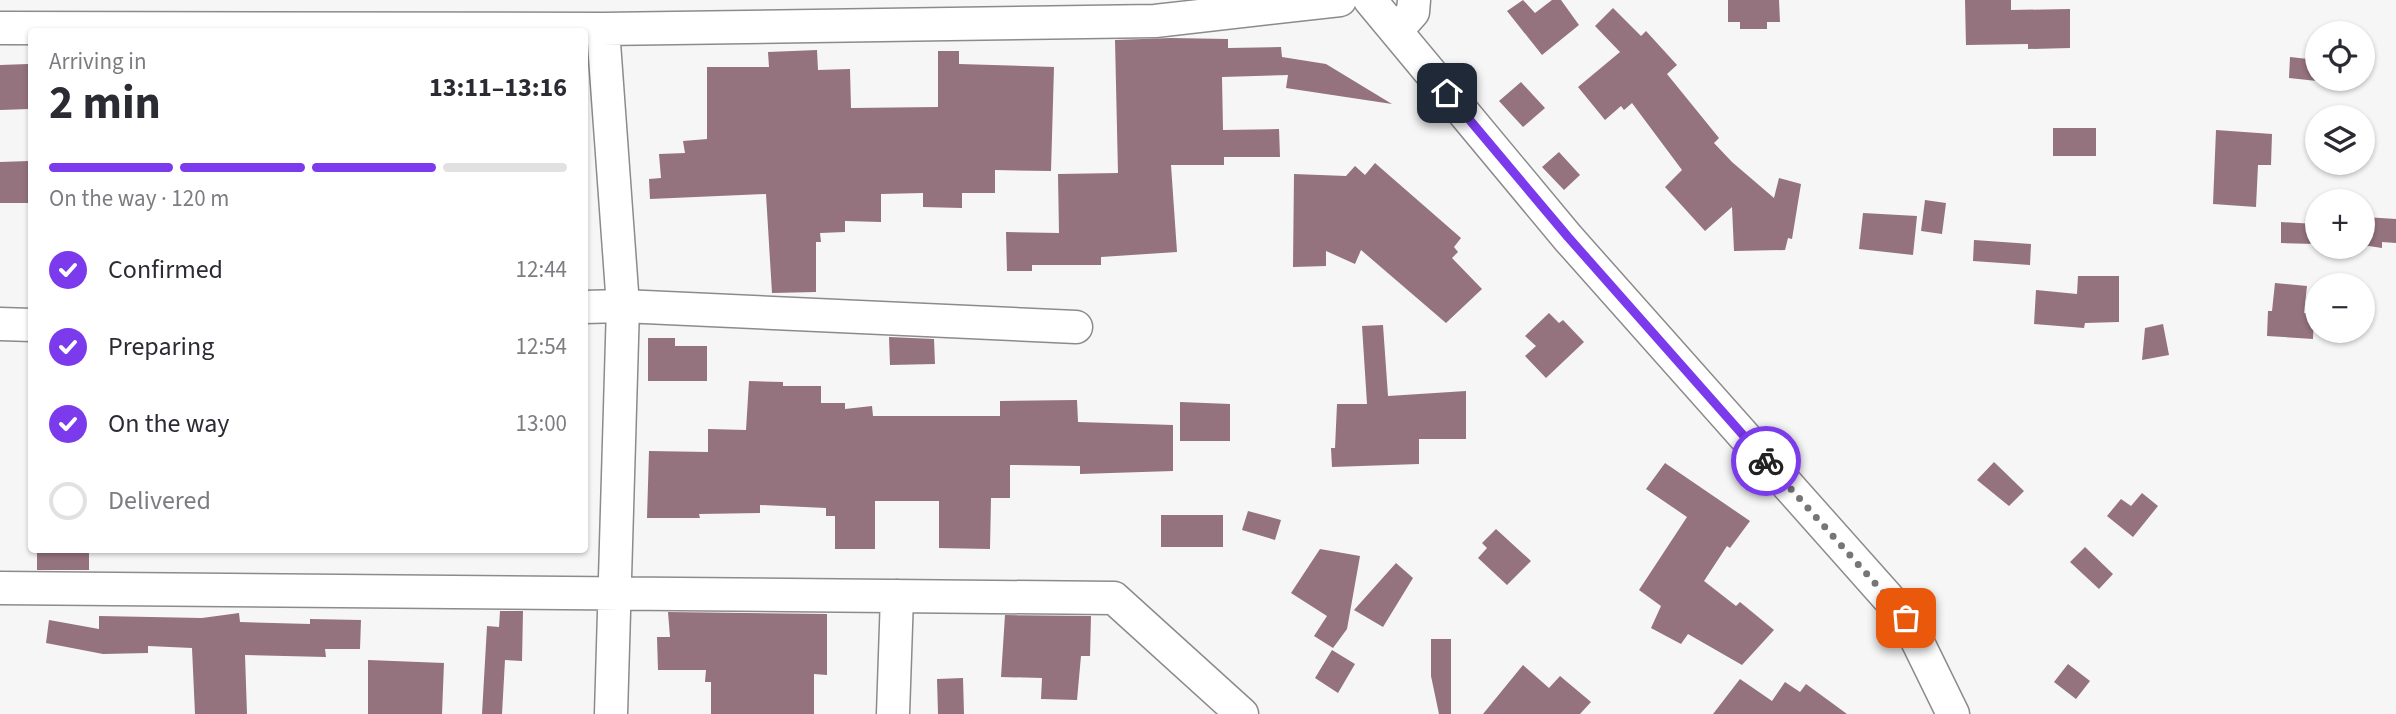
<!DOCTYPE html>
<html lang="en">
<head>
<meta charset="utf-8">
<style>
	body { margin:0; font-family:"Source Sans 3",sans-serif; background:#f7f7f7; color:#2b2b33; height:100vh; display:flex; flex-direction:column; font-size:26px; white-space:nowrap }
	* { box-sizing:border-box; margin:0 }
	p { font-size:23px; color:#7c7c81 }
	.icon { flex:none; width:38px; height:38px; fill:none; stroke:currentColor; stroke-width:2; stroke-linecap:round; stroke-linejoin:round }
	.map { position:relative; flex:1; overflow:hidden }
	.side { position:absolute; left:28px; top:28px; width:560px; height:525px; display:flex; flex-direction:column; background:#fff; border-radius:7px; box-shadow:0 2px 5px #0004 }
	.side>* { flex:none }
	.fabs { position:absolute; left:2305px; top:21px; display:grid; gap:14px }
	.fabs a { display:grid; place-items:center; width:70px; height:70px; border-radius:50%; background:#fff; box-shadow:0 2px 5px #0004; font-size:35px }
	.pin { position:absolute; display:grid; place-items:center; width:60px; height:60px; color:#fff; margin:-30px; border-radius:14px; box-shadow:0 4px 10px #0006 }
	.courier { position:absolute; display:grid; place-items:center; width:70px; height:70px; margin:-35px; border:5px solid #7c3aed; border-radius:50%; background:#fff; color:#222; box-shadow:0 2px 9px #0007 }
	.overview em { font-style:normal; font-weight:700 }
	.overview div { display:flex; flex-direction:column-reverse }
	.overview { display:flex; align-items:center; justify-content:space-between; height:119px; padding:0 21px }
	h1 { font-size:46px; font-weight:700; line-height:52px }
	.bar { display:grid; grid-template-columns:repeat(4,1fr); gap:10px 7px; align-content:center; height:84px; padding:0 21px }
	.bar i { height:9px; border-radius:5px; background:#e1e1e2 }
	.bar .active { background:#7c3aed }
	.bar p { grid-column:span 4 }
	ol { padding:0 21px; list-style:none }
	li { display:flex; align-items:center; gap:21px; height:77px }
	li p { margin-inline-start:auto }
	li .icon { padding:7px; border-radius:50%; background:#7c3aed; color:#fff; stroke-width:4 }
	li:last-child { color:#7c7c81 }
	li i { width:38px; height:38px; border:4px solid #e1e1e2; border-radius:50% }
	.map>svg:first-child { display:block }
</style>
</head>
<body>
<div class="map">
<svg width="2396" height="714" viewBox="0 0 2396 714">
	<rect width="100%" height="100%" fill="#f6f6f7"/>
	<!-- building -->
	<path fill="#94727e" d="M 1523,0 L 1535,13 L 1552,0 L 1561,0 L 1579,25 L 1542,55 L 1507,11 Z
		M 1728,0 L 1779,0 L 1780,22 L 1767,22 L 1767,29 L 1740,29 L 1740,22 L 1728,22 Z
		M 1965,0 L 2011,0 L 2011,10 L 2070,9 L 2070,48 L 2028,49 L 2028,44 L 1966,45 Z
		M 1613,8 L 1641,36 L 1646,31 L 1677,65 L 1667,74 L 1719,138 L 1714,143 L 1732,162 L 1774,198 L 1779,178 L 1801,184 L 1792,239 L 1788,238 L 1785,250 L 1734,251 L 1732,207 L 1705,231 L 1665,187 L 1682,170 L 1632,103 L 1624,110 L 1621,106 L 1605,120 L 1578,87 L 1620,52 L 1595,26 Z
		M 1171,38 L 1228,39 L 1228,48 L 1281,47 L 1282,57 L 1326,64 L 1392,104 L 1286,88 L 1288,75 L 1222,77 L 1223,130 L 1279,129 L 1280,157 L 1224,157 L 1224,165 L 1171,165 L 1177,252 L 1101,257 L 1101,265 L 1032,265 L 1032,271 L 1007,271 L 1006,232 L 1059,233 L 1058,174 L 1118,173 L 1115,40 Z
		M 817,50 L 818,70 L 850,69 L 851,108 L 938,107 L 938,51 L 959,51 L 959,64 L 1054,67 L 1051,171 L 995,170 L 995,193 L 962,193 L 962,208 L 923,207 L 923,193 L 881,194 L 881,222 L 845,221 L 845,232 L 820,233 L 821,242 L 816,242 L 816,292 L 772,293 L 766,194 L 650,199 L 649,179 L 661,178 L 659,154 L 685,153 L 683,141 L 707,139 L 707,67 L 769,67 L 768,52 Z
		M 2290,57 L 2317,60 L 2317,81 L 2289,78 Z
		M 28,64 L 29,109 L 0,110 L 0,65 Z
		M 1521,82 L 1545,108 L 1523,127 L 1499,101 Z
		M 2053,128 L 2096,128 L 2096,156 L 2053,156 Z
		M 2216,130 L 2272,134 L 2271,165 L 2258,165 L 2256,207 L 2213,204 Z
		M 1559,152 L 1580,175 L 1564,190 L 1542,167 Z
		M 29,161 L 30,203 L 0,203 L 0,162 Z
		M 1375,163 L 1461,238 L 1454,247 L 1458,252 L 1452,258 L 1482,289 L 1446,323 L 1361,250 L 1355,264 L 1326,251 L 1326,266 L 1293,267 L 1294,174 L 1346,176 L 1355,166 L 1365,175 Z
		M 1925,200 L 1946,203 L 1942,234 L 1921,231 Z
		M 1863,213 L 1917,216 L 1913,255 L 1859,249 Z
		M 2365,217 L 2396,219 L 2396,243 L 2382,242 L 2382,248 L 2362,245 Z
		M 2281,222 L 2316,224 L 2316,244 L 2281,243 Z
		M 1974,240 L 2031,244 L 2030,265 L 1973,261 Z
		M 2078,276 L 2119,276 L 2119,322 L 2085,323 L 2084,328 L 2034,324 L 2036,290 L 2077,294 Z
		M 2275,283 L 2307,286 L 2304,313 L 2314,314 L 2313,339 L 2267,336 L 2268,311 L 2272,311 Z
		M 1549,313 L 1559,323 L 1563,320 L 1584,342 L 1546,378 L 1525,356 L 1536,346 L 1525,336 Z
		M 2163,324 L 2169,355 L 2142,360 L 2145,328 Z
		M 1383,325 L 1388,396 L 1466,391 L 1466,439 L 1419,439 L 1419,464 L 1332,467 L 1331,448 L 1335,448 L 1337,404 L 1367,404 L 1362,326 Z
		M 889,337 L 934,339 L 935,364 L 890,365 Z
		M 648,338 L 675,338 L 675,346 L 707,346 L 707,381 L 648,381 Z
		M 749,381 L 783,382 L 783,386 L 821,386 L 821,403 L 845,403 L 845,409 L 872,406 L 873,416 L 1000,416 L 1000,401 L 1077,400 L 1078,422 L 1173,425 L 1173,471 L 1080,474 L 1080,466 L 1010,465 L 1010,498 L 991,498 L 990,549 L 939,548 L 939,501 L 875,501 L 875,549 L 835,549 L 835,516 L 826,516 L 826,508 L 760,505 L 760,513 L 699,514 L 700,518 L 647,518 L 649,451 L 708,452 L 708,429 L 746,430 Z
		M 1180,402 L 1230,404 L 1230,441 L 1180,441 Z
		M 1994,462 L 2024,491 L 2009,506 L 1977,480 Z
		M 1665,463 L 1750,521 L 1730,548 L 1727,546 L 1704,581 L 1736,606 L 1740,602 L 1774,630 L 1742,665 L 1688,634 L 1681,644 L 1651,628 L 1661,606 L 1639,590 L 1687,517 L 1646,489 Z
		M 2142,493 L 2158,506 L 2133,537 L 2107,516 L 2121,499 L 2131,506 Z
		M 1248,511 L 1281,520 L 1275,540 L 1242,530 Z
		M 1161,515 L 1223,515 L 1223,547 L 1161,547 Z
		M 1496,529 L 1531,561 L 1507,585 L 1478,558 L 1487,548 L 1482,543 Z
		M 2085,547 L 2113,574 L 2099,589 L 2070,562 Z
		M 1320,549 L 1360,556 L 1347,629 L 1333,648 L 1314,636 L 1327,616 L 1291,593 Z
		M 37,550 L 89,550 L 89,570 L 37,570 Z
		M 1396,563 L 1413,578 L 1383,627 L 1354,610 Z
		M 500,611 L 523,611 L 522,661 L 505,660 L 502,714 L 482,714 L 487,626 L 499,627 Z
		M 668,612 L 827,614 L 827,675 L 814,674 L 814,714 L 711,714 L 711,682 L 705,682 L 706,670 L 658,670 L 657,637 L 670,637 Z
		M 239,613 L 240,622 L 310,624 L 310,619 L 361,620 L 360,649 L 325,649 L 326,657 L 245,655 L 247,714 L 195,714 L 192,648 L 148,646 L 148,653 L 103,654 L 46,643 L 49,620 L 99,629 L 99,616 L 202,618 Z
		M 1005,615 L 1091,616 L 1090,656 L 1081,656 L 1077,700 L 1041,699 L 1042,678 L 1001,677 Z
		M 1431,639 L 1451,639 L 1451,714 L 1439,714 L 1431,676 Z
		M 1332,650 L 1355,664 L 1338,693 L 1315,678 Z
		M 368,660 L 444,663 L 442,714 L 368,714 Z
		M 2068,664 L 2090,681 L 2076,699 L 2054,682 Z
		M 1523,665 L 1549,688 L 1560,676 L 1591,702 L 1580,714 L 1483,714 Z
		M 963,678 L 964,714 L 938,714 L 937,679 Z
		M 1740,679 L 1772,701 L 1785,682 L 1800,692 L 1806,684 L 1847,714 L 1713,714 Z"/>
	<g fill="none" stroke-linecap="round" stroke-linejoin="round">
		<!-- minor casing -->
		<g stroke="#8b8b8c" stroke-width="35">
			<path id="minor" d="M 1370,0 L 1568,238 L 1906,618 L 1953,714
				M 0,28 L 603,29 L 1155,21 L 1340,0
				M 603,29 L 623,306 L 611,714
				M 1396,31 L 1413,12 L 1414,0
				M 584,307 L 623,306 L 1076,327
				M 0,324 L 32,325
				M 0,588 L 1114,598 L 1242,714
				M 893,714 L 897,596"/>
		</g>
		<!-- minor -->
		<use href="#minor" stroke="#fff" stroke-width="32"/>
	</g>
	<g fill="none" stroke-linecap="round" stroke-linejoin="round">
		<!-- done -->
		<path stroke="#767677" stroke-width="7" stroke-dasharray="0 12.6" d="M 1766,461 L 1906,618"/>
		<!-- route -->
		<path stroke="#7c3aed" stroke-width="9" d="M 1447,93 L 1568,237 L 1766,461"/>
	</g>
</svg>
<div class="fabs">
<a><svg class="icon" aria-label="locate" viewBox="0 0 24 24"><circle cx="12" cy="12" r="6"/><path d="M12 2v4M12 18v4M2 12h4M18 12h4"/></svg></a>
<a><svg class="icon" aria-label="layers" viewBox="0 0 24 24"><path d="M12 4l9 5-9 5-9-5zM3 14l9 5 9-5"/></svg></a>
<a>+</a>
<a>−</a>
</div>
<div class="pin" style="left:1906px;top:618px;background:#ea580c"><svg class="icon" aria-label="bag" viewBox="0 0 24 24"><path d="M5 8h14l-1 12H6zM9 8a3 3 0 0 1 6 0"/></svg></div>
<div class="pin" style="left:1447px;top:93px;background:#1f2937"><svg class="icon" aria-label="home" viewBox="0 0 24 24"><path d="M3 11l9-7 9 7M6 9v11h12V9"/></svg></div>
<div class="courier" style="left:1766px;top:461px"><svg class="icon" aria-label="bike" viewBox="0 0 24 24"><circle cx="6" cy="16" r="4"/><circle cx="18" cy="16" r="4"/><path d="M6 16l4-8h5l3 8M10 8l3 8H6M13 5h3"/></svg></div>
<section class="side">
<div class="overview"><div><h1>2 min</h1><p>Arriving in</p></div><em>13:11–13:16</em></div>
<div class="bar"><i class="active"></i><i class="active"></i><i class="active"></i><i></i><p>On the way · 120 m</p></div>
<ol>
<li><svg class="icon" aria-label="check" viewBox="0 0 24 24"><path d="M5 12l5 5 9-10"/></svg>Confirmed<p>12:44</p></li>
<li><svg class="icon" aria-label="check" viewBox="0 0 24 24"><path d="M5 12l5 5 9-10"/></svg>Preparing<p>12:54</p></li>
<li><svg class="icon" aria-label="check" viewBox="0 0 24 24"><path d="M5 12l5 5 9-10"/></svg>On the way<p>13:00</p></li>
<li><i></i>Delivered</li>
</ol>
</section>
</div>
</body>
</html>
